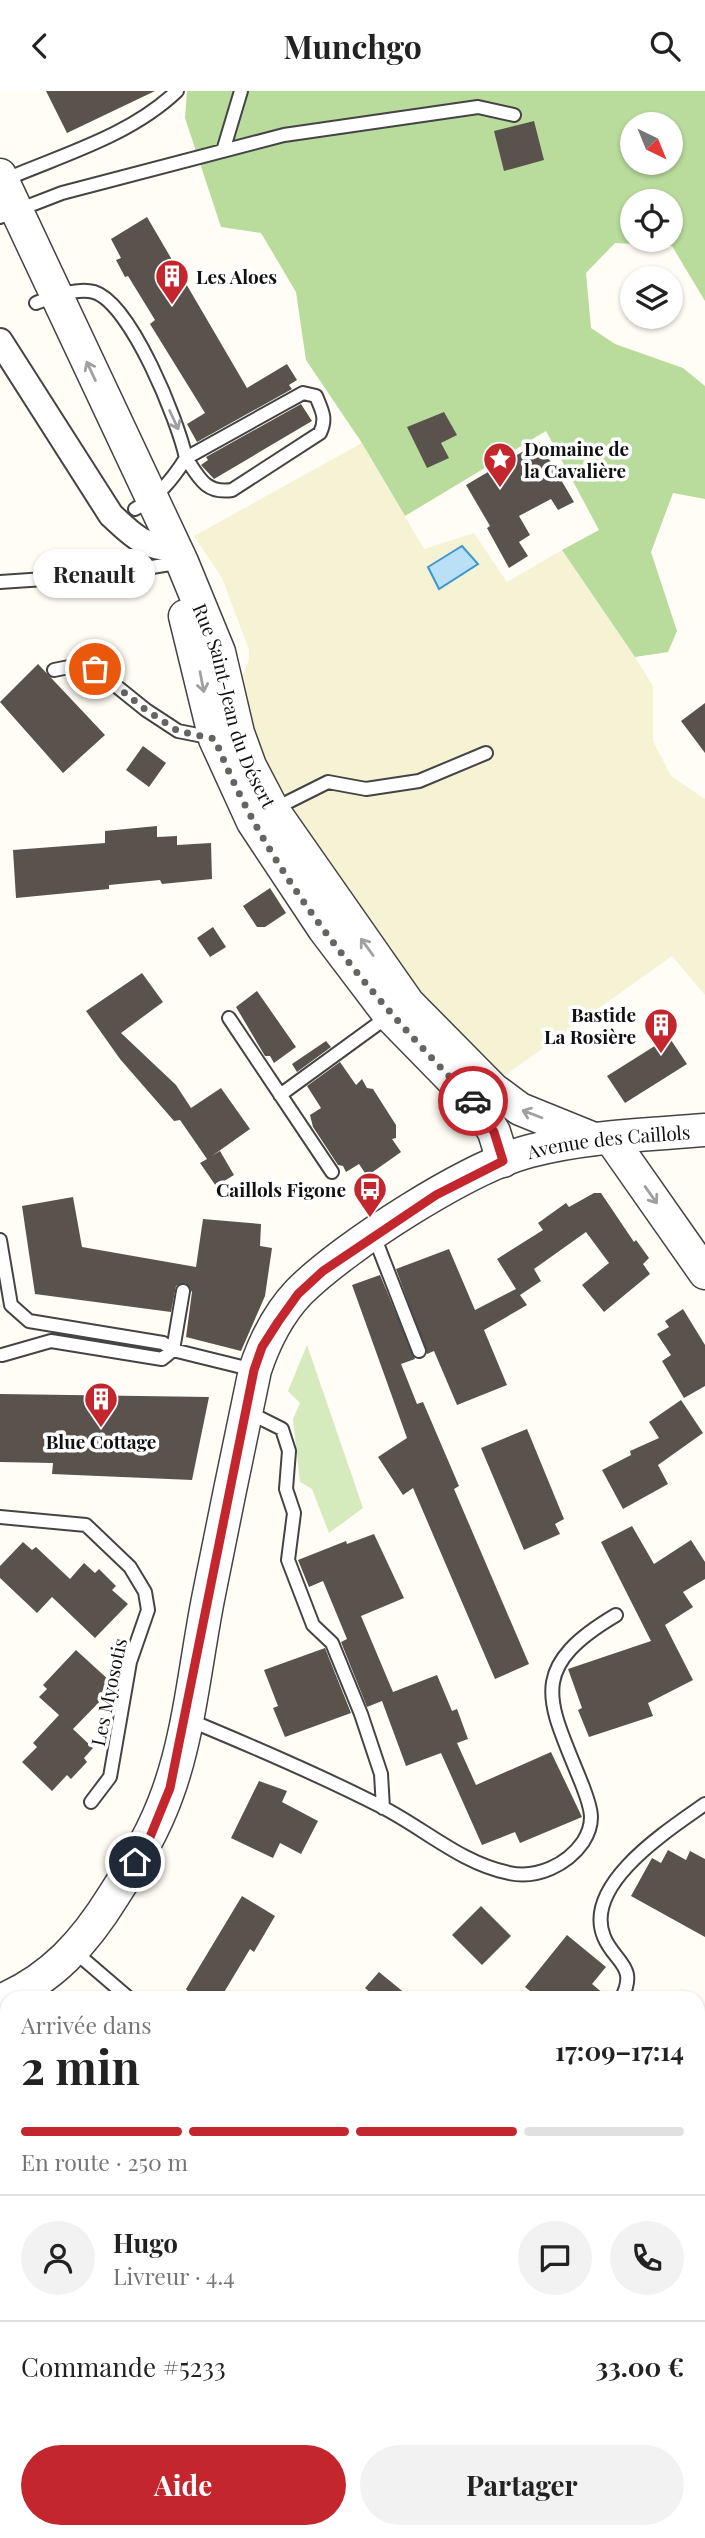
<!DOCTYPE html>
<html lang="fr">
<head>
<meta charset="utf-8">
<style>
	body { margin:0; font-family:"Playfair Display",serif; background:#f2f2f2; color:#222; height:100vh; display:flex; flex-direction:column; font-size:26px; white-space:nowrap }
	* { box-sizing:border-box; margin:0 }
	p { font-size:23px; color:#767676 }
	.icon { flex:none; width:38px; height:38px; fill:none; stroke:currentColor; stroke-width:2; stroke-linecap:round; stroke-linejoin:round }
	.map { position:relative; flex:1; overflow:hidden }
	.side { position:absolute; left:0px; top:1900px; width:705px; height:548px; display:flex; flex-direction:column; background:#fff; border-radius:21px 21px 0 0; box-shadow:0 2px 5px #0004 }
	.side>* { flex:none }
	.needle { width:46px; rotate:137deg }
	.controls { position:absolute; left:620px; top:21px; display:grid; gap:14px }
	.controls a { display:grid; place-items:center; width:63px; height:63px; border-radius:50%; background:#fff; box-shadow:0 2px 5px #0004; font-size:35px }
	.pin { position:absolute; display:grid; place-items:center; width:60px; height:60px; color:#fff; margin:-30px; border:4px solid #fff; border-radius:50%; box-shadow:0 2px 7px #0007 }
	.courier { position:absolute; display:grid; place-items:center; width:70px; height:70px; margin:-35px; border:5px solid #c4262e; border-radius:50%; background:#fff; color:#222; box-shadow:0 2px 9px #0007 }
	.bubble { position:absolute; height:49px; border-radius:24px; background:#fff; box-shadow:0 2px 5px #0004; font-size:23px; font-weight:700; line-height:49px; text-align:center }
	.overview em { font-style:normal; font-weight:700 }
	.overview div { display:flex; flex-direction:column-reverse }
	.overview { display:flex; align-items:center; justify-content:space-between; height:119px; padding:0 21px }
	h1 { font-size:46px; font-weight:700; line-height:52px }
	.bar { display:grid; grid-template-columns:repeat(4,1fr); gap:10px 7px; align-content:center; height:84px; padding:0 21px }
	.bar i { height:9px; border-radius:5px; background:#e0e0e0 }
	.bar .selected { background:#c4262e }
	.bar p { grid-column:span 4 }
	.line { display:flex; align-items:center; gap:18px; padding:0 21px; border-top:2px solid #e0e0e0 }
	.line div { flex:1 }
	.round { display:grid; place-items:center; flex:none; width:74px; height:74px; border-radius:37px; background:#f2f2f2 }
	.button { display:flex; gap:14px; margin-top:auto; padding:14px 21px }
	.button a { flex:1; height:80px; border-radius:42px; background:#c4262e; color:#fff; font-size:28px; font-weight:700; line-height:80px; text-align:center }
	.button a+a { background:#f2f2f2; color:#222 }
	header { display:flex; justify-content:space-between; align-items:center; height:91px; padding:0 21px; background:#fff; font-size:32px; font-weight:700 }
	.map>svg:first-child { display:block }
</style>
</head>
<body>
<header><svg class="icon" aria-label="back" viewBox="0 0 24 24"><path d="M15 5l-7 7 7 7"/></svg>Munchgo<svg class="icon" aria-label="search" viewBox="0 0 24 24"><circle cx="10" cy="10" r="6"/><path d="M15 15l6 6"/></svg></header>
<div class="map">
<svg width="705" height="2447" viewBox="0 0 705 2447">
	<rect width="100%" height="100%" fill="#fffdf5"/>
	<!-- farmland -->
	<path fill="#f6f3d4" d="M 362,352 L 424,458 L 474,442 L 507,491 L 562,459 L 635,566 L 653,595 L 653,650 L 671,685 L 705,708 L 705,904 L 672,865 L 504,985 L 404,887 L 283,713 L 253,644 L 239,593 L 249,569 L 249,559 L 222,487 L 194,445 Z"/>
	<!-- green -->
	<path fill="#d5ebbd" d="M 307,1254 L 363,1417 L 329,1442 L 312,1398 L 300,1391 L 293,1328 L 300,1312 L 288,1300 Z"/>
	<!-- forest -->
	<path fill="#b9dc9c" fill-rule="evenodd" d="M 187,0 L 705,0 L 705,210 L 672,155 L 615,152 L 586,182 L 591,237 L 615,253 L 683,277 L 705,295 L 705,408 L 673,402 L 651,461 L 677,540 L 668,561 L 635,566 L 562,459 L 599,439 L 546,340 L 405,425 L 362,352 L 306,269 L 296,201 L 261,142 L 221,136 L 185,27 ZM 632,33 L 670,33 L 670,72 L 632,72 ZM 632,110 L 670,110 L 670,149 L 632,149 Z"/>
	<!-- water -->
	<path fill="#b9e0f7" stroke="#3f96cf" stroke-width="2" d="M 462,455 L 478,473 L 439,498 L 428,476 Z"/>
	<!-- building -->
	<path fill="#5a524d" d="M 46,0 L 155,0 L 67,42 Z
		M 534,30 L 544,69 L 504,80 L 494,40 Z
		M 147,126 L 247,297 L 287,273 L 297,289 L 289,294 L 292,298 L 197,351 L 187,333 L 205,322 L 150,233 L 155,229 L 128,185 L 125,186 L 116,169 L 121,167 L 111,148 Z
		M 301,313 L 312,330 L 214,388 L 201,374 L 208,369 L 206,366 Z
		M 444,321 L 457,344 L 441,352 L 449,367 L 427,377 L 407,336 Z
		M 539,351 L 574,411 L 558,419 L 551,408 L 519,425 L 530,444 L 519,451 L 528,465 L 509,477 L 487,437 L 490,435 L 466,394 Z
		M 38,573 L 105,644 L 63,682 L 0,611 Z
		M 705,612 L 705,662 L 681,630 Z
		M 143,655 L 166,672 L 149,696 L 126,679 Z
		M 157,735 L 157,746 L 177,745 L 177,754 L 211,752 L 212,788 L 162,793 L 160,789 L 109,794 L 109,798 L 16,807 L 13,759 L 105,752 L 105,740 Z
		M 270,797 L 286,822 L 265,836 L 257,836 L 243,815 Z
		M 213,836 L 226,856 L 210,866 L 197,847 Z
		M 142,882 L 163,911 L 121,942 L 176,994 L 191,1017 L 221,997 L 250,1038 L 212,1065 L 220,1060 L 234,1084 L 216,1095 L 200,1072 L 207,1068 L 180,1029 L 174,1030 L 120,968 L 86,920 Z
		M 257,900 L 296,956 L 274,972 L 270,965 L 265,965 L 236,916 Z
		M 669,946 L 687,973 L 625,1012 L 607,985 Z
		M 326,950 L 331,956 L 297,981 L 292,973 Z
		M 340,971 L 356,994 L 362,988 L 367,997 L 373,998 L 396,1034 L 396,1047 L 392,1048 L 401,1061 L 367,1085 L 359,1073 L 346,1081 L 343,1075 L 338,1074 L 313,1036 L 310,1024 L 321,1017 L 307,995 Z
		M 594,1102 L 601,1102 L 634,1151 L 636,1149 L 649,1167 L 643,1173 L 650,1183 L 604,1221 L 582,1194 L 609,1172 L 586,1141 L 534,1178 L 541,1190 L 520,1204 L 527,1214 L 484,1239 L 507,1294 L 457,1314 L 434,1260 L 427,1263 L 396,1178 L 449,1158 L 475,1219 L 516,1198 L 497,1168 L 543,1139 L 538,1132 L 566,1112 L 569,1116 Z
		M 73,1106 L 82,1156 L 196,1176 L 203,1128 L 261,1133 L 260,1155 L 272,1157 L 265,1205 L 241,1260 L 186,1246 L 192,1201 L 185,1192 L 176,1195 L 171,1221 L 35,1203 L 22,1115 Z
		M 380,1184 L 415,1268 L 401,1273 L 417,1313 L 423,1311 L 459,1395 L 454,1398 L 529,1573 L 495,1588 L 413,1397 L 403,1404 L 378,1366 L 407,1347 L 352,1194 Z
		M 683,1218 L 705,1254 L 705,1295 L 684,1307 L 662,1270 L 671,1264 L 657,1243 L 669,1236 L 665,1230 Z
		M 0,1303 L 209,1306 L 192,1389 L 52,1383 L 53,1372 L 0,1371 Z
		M 681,1309 L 703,1342 L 658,1374 L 668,1393 L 623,1418 L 602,1379 L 631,1364 L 630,1360 L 659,1347 L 649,1331 Z
		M 527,1338 L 564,1428 L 555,1433 L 560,1443 L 524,1459 L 481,1357 Z
		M 632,1435 L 654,1473 L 691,1449 L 705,1471 L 705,1488 L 683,1501 L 693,1516 L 665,1534 L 693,1589 L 648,1612 L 653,1625 L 589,1646 L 578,1619 L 582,1617 L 568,1578 L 651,1550 L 601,1451 Z
		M 374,1443 L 404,1507 L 361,1525 L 393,1601 L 437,1584 L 452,1620 L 457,1618 L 468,1648 L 457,1652 L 476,1694 L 551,1661 L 582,1726 L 520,1752 L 515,1741 L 482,1754 L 441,1662 L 406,1675 L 382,1610 L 367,1616 L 341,1551 L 347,1548 L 323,1490 L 309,1496 L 298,1469 L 346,1450 L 347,1453 Z
		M 23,1451 L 32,1459 L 36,1456 L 70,1488 L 84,1472 L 95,1482 L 99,1478 L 116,1495 L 112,1499 L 128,1513 L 95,1547 L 52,1506 L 37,1522 L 0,1487 L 0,1475 Z
		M 325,1557 L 351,1622 L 285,1646 L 273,1617 L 278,1615 L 264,1579 Z
		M 76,1559 L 111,1591 L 102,1600 L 106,1604 L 73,1638 L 93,1657 L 84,1667 L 87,1671 L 71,1688 L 67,1684 L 52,1700 L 22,1671 L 37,1656 L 33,1652 L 59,1624 L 39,1606 L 47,1598 L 43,1594 Z
		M 259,1690 L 287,1700 L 282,1711 L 318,1730 L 301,1763 L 280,1752 L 273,1767 L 231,1747 Z
		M 668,1759 L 686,1769 L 690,1760 L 705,1768 L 705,1846 L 631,1805 L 652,1767 L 661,1772 Z
		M 242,1805 L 275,1825 L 254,1861 L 250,1858 L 220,1908 L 194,1908 L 186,1898 Z
		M 481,1815 L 511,1845 L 482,1874 L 452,1844 Z
		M 567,1844 L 606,1876 L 592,1893 L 610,1908 L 540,1908 L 525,1896 Z
		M 379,1881 L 412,1908 L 378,1908 L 365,1897 Z"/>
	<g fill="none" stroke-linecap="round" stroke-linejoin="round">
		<!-- service casing -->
		<g stroke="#444" stroke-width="16">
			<path id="service" d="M 223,60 L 241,0
				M 4,89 C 62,64 130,45 177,0
				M 0,126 L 62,102 L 284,44 L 478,16 L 514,24
				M 36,212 C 52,206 77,196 94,201 C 131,212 178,330 186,367 C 172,389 159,405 135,418
				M 303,302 L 316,305 C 322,320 327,327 320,342 L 232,399 C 206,403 199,387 186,367 Z
				M 0,491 L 104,484 L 182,471
				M 54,579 L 74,575 L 95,578 L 146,619 L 178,640 L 213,647
				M 274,718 L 328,691 L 366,698 L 419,690 L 486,662
				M 229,927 L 332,1081
				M 280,1004 L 390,924
				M 374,1145 L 419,1260
				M 0,1149 L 11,1214 L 29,1230 L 163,1252 L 173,1259 L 183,1200
				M 2,1264 L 51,1250 L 162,1268 L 173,1259 L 254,1279
				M 246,1320 L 282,1338 L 289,1360 L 286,1398 L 294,1422 L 288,1469 L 313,1534 L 332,1552 L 361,1623 L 381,1683 L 383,1717
				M 0,1426 L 86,1434 L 130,1476 L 145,1501 L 148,1519 L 130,1571 L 110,1686 L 91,1711
				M 189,1629 C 254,1656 320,1684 382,1716 C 425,1738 461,1772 509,1782 C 537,1788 567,1774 583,1751 C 596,1731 591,1717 583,1696 C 550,1612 523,1579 616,1524
				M 74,1860 L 130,1908
				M 621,1908 C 639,1875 614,1871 604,1846 C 582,1793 670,1738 705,1713
				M 0,1912 L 6,1987 L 0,2002"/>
		</g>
		<!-- minor casing -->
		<g stroke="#444" stroke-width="28">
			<path id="minor" d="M 0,250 L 111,424 C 133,445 145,457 176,458
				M 698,2058 L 705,2046
				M 698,2291 L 705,2295
				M 0,2404 L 7,2405
				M 90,2441 L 98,2447
				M 387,2441 L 393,2447"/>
		</g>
		<!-- tertiary casing -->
		<g stroke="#444" stroke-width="35">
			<g id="tertiary">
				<path id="s1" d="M 0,84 L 182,471 L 219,561 L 238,642 L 250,675 L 273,719 L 408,912 L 493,998 L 520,1018 L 594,1048"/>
				<path d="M 185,525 L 215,648 L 253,731 L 324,838 L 390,925 L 479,1016 L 494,1041 L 503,1070"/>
				<path d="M 611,1048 L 705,1182"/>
				<path id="s2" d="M 0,1910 C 52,1888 85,1851 114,1804 C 136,1770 155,1738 168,1701 C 190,1640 196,1567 209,1503 C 224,1428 239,1354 255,1279 C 264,1252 279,1222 299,1201 C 345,1155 468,1076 530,1060 C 587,1045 647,1044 705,1039"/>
			</g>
		</g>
		<!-- service -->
		<use href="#service" stroke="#fff" stroke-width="12"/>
		<!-- minor -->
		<use href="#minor" stroke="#fff" stroke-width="24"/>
		<!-- tertiary -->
		<use href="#tertiary" stroke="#fff" stroke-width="32"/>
	</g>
	<!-- one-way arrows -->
	<defs><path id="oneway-shaft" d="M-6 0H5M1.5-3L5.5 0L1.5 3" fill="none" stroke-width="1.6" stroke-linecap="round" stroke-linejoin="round" transform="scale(1.75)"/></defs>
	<g stroke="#a0a0a0">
		<use href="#oneway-shaft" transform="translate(91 280) rotate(-115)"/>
		<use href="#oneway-shaft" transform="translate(174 329) rotate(65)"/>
		<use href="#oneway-shaft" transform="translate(202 591) rotate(79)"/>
		<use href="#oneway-shaft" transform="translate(367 856) rotate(-126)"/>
		<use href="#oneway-shaft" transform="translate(532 1023) rotate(-159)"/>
		<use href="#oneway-shaft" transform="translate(651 1104) rotate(55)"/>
	</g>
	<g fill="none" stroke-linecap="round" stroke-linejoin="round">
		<!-- done -->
		<path stroke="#646461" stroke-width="7" stroke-dasharray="0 12.6" d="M 95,578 L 146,619 L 178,640 L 215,648 C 269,786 370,905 473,1010"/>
		<!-- route -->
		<path stroke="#c4262e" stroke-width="9" d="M 135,1771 L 148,1751 L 170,1697 L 254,1279 L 262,1256 L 278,1231 L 298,1203 L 323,1180 L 436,1104 L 503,1070 L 494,1041 L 473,1010"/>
	</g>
	<!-- icons -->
	<defs>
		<g id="building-pin" transform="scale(1.75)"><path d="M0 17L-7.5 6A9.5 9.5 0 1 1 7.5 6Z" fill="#c4262e" stroke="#fff"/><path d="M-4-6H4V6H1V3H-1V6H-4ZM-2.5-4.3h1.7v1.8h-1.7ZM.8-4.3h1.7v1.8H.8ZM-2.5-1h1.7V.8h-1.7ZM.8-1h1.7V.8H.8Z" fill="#fff"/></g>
		<g id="sight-pin" transform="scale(1.75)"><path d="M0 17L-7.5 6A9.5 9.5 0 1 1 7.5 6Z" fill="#c4262e" stroke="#fff"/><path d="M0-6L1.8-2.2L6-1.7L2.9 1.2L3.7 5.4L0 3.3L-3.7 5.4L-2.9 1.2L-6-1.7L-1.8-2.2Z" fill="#fff"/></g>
		<g id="bus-pin" transform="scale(1.75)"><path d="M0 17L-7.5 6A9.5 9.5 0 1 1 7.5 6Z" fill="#c4262e" stroke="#fff"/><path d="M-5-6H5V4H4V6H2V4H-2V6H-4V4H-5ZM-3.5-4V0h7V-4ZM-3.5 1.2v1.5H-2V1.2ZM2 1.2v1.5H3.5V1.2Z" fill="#fff"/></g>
	</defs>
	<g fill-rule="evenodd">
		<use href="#building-pin" x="172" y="185"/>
		<use href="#sight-pin" x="500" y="368"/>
		<use href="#building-pin" x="661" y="934"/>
		<use href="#bus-pin" x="370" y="1098"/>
		<use href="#building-pin" x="101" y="1308"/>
	</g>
	<g text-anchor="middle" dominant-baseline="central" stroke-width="7" stroke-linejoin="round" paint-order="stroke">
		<!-- poi labels -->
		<g font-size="19" font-weight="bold" fill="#111" stroke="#fff" text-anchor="start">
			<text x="196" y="185">Les Aloes</text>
			<text x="524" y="357">Domaine de<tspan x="524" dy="22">la Cavalière</tspan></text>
			<text x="636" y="923" text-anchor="end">Bastide<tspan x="636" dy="22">La Rosière</tspan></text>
			<text x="346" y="1098" text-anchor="end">Caillols Figone</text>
			<text x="101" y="1350" text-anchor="middle">Blue Cottage</text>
		</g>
		<!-- street labels -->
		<g font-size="19" fill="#111" stroke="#fff">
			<text stroke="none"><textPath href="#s1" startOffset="581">Rue Saint-Jean du Désert</textPath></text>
			<text stroke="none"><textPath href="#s2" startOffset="1148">Avenue des Caillols</textPath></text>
			<text transform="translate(108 1601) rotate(-78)">Les Myosotis</text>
		</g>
	</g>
</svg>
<div class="controls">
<a><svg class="needle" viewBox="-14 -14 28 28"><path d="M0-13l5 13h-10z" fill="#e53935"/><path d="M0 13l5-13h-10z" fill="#767676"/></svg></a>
<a><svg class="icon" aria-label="locate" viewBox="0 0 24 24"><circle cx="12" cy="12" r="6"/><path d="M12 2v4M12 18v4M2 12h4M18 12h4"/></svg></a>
<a><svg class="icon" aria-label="layers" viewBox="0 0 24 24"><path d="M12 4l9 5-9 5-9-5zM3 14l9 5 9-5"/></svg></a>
</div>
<div class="pin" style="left:95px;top:578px;background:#ea580c"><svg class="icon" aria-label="bag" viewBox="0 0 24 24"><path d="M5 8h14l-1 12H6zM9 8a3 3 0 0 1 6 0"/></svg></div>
<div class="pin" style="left:135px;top:1771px;background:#1f2937"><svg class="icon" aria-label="home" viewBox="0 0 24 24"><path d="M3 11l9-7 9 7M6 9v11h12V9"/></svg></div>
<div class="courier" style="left:473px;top:1010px"><svg class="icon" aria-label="car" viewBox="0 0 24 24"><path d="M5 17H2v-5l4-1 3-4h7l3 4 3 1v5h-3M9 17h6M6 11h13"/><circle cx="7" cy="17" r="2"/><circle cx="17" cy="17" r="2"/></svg></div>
<div class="bubble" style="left:33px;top:458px;width:122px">Renault</div>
<section class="side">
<div class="overview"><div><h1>2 min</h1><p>Arrivée dans</p></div><em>17:09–17:14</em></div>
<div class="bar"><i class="selected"></i><i class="selected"></i><i class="selected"></i><i></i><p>En route · 250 m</p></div>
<div class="line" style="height:126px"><a class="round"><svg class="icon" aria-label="person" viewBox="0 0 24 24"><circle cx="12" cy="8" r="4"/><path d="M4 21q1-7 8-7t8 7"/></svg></a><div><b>Hugo</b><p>Livreur · 4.4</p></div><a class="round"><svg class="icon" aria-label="chat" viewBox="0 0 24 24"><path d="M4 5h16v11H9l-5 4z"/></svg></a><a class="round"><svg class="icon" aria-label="phone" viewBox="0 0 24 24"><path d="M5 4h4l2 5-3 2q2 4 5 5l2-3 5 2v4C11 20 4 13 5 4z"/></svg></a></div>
<div class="line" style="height:91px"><div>Commande #5233</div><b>33.00 €</b></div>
<div class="button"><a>Aide</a><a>Partager</a></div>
</section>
</div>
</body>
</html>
